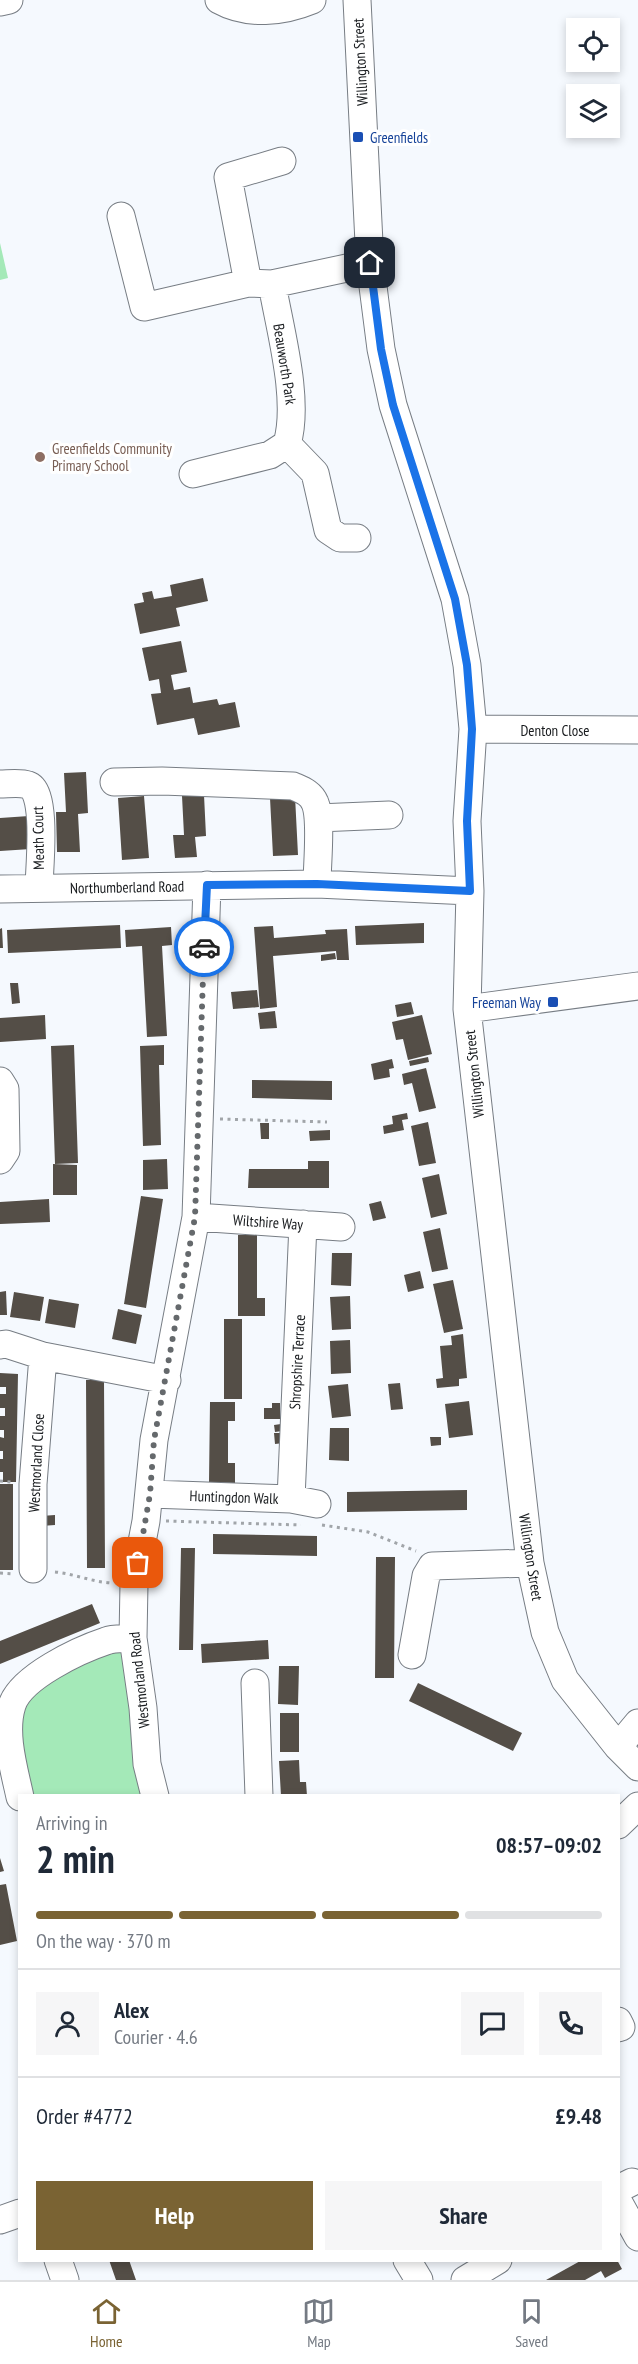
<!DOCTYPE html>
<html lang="en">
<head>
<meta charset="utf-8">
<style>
	body { margin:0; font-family:"PT Sans Narrow",sans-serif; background:#f6f6f7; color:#1f2937; height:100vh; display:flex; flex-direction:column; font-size:22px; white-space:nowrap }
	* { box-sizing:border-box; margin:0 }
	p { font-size:20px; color:#747a83 }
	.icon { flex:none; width:33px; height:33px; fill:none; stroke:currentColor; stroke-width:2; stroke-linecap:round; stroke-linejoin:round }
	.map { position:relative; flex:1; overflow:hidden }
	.side { position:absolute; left:18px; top:1794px; width:602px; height:468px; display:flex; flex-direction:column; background:#fff; border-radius:0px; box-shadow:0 3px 9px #0003 }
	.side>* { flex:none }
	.controls { position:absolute; left:566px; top:18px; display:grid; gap:12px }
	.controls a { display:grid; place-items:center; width:54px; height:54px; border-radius:0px; background:#fff; box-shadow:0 3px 9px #0003; font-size:30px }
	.pin { position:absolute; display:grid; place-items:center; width:51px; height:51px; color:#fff; margin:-26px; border-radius:12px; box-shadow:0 3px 9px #0006 }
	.courier { position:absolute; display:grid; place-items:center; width:60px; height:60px; margin:-30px; border:4px solid #1a73e8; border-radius:50%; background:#fff; color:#222; box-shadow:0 2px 8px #0007 }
	.overview em { font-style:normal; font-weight:800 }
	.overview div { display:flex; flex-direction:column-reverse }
	.overview { display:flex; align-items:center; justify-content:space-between; height:102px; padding:0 18px }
	h1 { font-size:39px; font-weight:800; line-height:45px }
	.bar { display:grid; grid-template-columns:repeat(4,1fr); gap:9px 6px; align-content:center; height:72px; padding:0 18px }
	.bar i { height:8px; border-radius:4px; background:#e0e1e3 }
	.bar .on { background:#7a6333 }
	.bar p { grid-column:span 4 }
	.line { display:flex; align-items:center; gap:15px; padding:0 18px; border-top:2px solid #e0e1e3 }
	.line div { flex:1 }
	.round { display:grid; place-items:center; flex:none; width:63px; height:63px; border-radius:0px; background:#f6f6f7 }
	.action { display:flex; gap:12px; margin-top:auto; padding:12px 18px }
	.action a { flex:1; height:69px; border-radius:0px; background:#7a6333; color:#fff; font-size:24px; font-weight:800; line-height:69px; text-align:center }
	.action a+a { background:#f6f6f7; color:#1f2937 }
	.dock { display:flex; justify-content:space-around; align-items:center; height:84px; border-top:2px solid #e0e1e3; background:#fff; font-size:16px; color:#747a83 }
	.dock a { display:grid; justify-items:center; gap:3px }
	.dock .on { color:#7a6333 }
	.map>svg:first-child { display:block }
</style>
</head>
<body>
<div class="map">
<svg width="638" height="2280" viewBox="0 0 638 2280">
	<rect width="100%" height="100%" fill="#f5f9fe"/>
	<!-- green -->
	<path fill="#a4e9b8" d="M 0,243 L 8,278 L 0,280 Z
		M 133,1638 L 155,1795 L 20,1796 L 14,1769 L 27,1683 Z"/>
	<!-- building -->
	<path fill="#544e47" d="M 203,578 L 208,601 L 176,608 L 180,626 L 140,634 L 134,604 L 144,602 L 142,593 L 152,591 L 154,599 L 172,596 L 170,585 Z
		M 181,641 L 187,672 L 171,675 L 174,690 L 190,687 L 193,703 L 217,699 L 219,705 L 235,702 L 240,727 L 198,735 L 194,718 L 157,725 L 151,694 L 161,693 L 159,679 L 149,681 L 142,648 Z
		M 86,772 L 88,813 L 78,814 L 80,852 L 57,852 L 56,812 L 66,812 L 64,773 Z
		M 204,795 L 206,836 L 195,837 L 197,857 L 175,858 L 173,835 L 184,835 L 182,796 Z
		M 144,796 L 149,858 L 122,860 L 118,798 Z
		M 295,796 L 298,855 L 273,856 L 270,798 Z
		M 29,816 L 31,849 L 0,851 L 0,818 Z
		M 424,923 L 424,943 L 356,945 L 355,926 Z
		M 120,925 L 121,948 L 8,953 L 7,930 Z
		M 273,926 L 274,938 L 326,934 L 325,930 L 347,929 L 349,960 L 337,960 L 336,951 L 273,956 L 277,1007 L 260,1009 L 254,927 Z
		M 171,927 L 172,945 L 162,946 L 167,1036 L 147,1037 L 142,946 L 126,947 L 125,930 Z
		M 2,928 L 3,948 L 0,948 L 0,929 Z
		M 335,953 L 336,959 L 321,961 L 321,955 Z
		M 10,983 L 18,983 L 20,1003 L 12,1004 Z
		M 257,990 L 259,1007 L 233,1009 L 231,992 Z
		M 411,1002 L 414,1014 L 397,1017 L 395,1005 Z
		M 275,1011 L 277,1028 L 260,1029 L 258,1013 Z
		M 45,1015 L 46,1039 L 0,1042 L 0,1018 Z
		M 422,1015 L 432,1054 L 408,1060 L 403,1039 L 396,1040 L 392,1022 Z
		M 74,1045 L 78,1163 L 55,1164 L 51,1046 Z
		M 164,1045 L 164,1065 L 159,1065 L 161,1145 L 143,1146 L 140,1046 Z
		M 428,1057 L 429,1062 L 410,1066 L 409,1061 Z
		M 392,1059 L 394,1068 L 389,1069 L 390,1077 L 374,1080 L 371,1064 Z
		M 426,1068 L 436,1108 L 419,1112 L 412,1083 L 404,1085 L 402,1074 Z
		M 252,1080 L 332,1081 L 332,1100 L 252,1098 Z
		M 407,1113 L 408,1119 L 402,1120 L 404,1130 L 384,1134 L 383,1126 L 393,1124 L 392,1116 Z
		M 428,1122 L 436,1163 L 419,1166 L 411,1126 Z
		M 260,1123 L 269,1123 L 269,1139 L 261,1139 Z
		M 330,1130 L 330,1140 L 310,1141 L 309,1131 Z
		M 167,1159 L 168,1189 L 143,1190 L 143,1160 Z
		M 308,1161 L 329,1161 L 329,1188 L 248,1188 L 249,1169 L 308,1169 Z
		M 53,1164 L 77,1165 L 77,1195 L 53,1195 Z
		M 439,1174 L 447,1214 L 431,1218 L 422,1178 Z
		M 141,1196 L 163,1199 L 146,1308 L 124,1304 Z
		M 49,1199 L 50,1222 L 0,1224 L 0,1202 Z
		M 381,1201 L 386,1218 L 373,1221 L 369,1204 Z
		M 440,1228 L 448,1269 L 432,1272 L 423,1232 Z
		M 238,1235 L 257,1235 L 257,1298 L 265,1298 L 265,1316 L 238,1316 Z
		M 332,1253 L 352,1253 L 351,1286 L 331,1285 Z
		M 420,1271 L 424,1288 L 408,1292 L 404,1275 Z
		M 453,1280 L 463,1329 L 444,1333 L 433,1284 Z
		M 6,1291 L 7,1315 L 0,1315 L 0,1292 Z
		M 14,1292 L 44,1297 L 40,1321 L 10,1317 Z
		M 350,1296 L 351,1329 L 332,1330 L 330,1297 Z
		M 49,1299 L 79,1304 L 75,1328 L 45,1323 Z
		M 118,1309 L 142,1315 L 136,1344 L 112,1339 Z
		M 224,1319 L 242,1319 L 242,1399 L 224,1399 Z
		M 463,1334 L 467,1378 L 459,1379 L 459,1386 L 437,1388 L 436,1379 L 443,1378 L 440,1346 L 452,1345 L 451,1336 Z
		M 350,1340 L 351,1373 L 331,1374 L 330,1341 Z
		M 0,1373 L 18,1374 L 16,1482 L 3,1482 L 3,1472 L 0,1472 L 0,1459 L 3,1459 L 3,1451 L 0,1451 L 0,1437 L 4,1438 L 4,1430 L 0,1430 L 0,1416 L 5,1416 L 5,1408 L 0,1408 L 0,1394 L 6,1394 L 6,1387 L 0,1387 Z
		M 86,1380 L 104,1380 L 105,1568 L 87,1568 Z
		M 400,1383 L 403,1409 L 391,1410 L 388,1384 Z
		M 348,1384 L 351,1416 L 332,1418 L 328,1386 Z
		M 469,1401 L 473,1435 L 449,1438 L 445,1404 Z
		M 210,1402 L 235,1402 L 235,1421 L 228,1421 L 228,1463 L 235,1463 L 235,1483 L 209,1482 Z
		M 272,1403 L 280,1403 L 280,1419 L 264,1419 L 264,1408 L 272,1408 Z
		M 281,1424 L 282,1431 L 275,1432 L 274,1425 Z
		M 330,1428 L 349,1428 L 349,1461 L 329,1460 Z
		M 274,1433 L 283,1433 L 284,1443 L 275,1444 Z
		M 430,1437 L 441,1437 L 441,1445 L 431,1446 Z
		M 0,1484 L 13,1484 L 13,1570 L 0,1570 Z
		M 467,1490 L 467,1510 L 347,1512 L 347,1492 Z
		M 55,1515 L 55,1525 L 41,1526 L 41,1516 Z
		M 213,1534 L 317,1536 L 317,1556 L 213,1554 Z
		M 181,1548 L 195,1548 L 193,1650 L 179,1650 Z
		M 376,1557 L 395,1557 L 394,1678 L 375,1678 Z
		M 92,1604 L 100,1623 L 0,1664 L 0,1641 Z
		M 268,1640 L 269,1659 L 202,1663 L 201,1644 Z
		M 279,1666 L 299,1666 L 298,1705 L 278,1704 Z
		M 418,1683 L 522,1733 L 513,1751 L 409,1701 Z
		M 280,1713 L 299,1713 L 299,1752 L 280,1752 Z
		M 299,1760 L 300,1782 L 306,1782 L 307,1796 L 281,1796 L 279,1761 Z
		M 0,1858 L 4,1871 L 0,1872 Z
		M 6,1884 L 17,1941 L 0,1945 L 0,1885 Z
		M 109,2260 L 129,2260 L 136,2280 L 116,2280 Z
		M 582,2260 L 617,2260 L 622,2269 L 605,2278 L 601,2271 L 585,2280 L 546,2280 Z"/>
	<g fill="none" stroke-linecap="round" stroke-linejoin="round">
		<!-- minor casing -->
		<g stroke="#777d84" stroke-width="29">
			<path id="minor" d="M 219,0 C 248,16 283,12 312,0
				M 357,0 L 370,263 L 381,349 L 393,405 L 455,599 L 467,665 L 473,729 L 467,821 L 470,891 L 467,1009 L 530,1563 L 545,1632 L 565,1680 L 618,1747 L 638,1767
				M 0,2 L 9,0
				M 121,216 L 144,307 L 248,283 L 272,284 L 370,263
				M 248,283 L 228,177 L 282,161
				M 272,284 C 280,330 300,400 287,444 L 315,473 L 328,530 L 340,538 L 357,538
				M 193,474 L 270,455 L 287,444
				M 473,729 L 638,730
				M 114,782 L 162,781 L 293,786 C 302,790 311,793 315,803 C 322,819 317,865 317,884
				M 0,784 C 8,784 20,782 28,785 C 48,791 39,870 39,888
				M 318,818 L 389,815
				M 0,889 L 317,884 L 470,891
				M 467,1009 L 638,986
				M 0,1081 L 5,1089 L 6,1151 L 0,1160
				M 196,1217 L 341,1227
				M 0,1345 L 6,1344 L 43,1356 L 167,1380
				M 150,1494 L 291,1499 L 317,1504
				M 291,1499 L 303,1224
				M 33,1569 L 33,1484 L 43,1356
				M 412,1655 L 426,1576 L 432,1566 L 530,1563
				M 255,1683 L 259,1796
				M 618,1747 L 638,1723
				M 155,1796 L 147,1764 L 143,1708 L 133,1638 L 134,1584 L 146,1521 L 154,1440 L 196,1217 L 207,885
				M 20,1797 C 14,1769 3,1733 12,1705 C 21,1677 79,1650 106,1641 C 114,1638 124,1639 133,1638
				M 618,1825 L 638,1806
				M 618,2021 L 621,2027 L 618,2028
				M 618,2189 L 632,2182
				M 618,2201 L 638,2237
				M 0,2220 L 20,2213
				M 58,2260 L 65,2280
				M 407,2260 L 419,2280
				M 465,2280 L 498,2260"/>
		</g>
		<!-- path -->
		<path stroke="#a1a5a9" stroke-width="3" stroke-dasharray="3 4.5" stroke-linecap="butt" d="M 220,1119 L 327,1122
			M 0,1481 L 11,1482
			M 166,1521 L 301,1525
			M 322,1525 L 368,1532 L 416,1551
			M 55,1572 C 75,1574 92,1582 112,1583
			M 0,1573 L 13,1574"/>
		<!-- minor -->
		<use href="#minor" stroke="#fff" stroke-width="27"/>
	</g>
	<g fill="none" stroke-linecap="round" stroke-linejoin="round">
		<!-- done -->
		<path stroke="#65696c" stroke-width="6" stroke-dasharray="0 10.8" d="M 138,1563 L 150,1494 L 154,1440 L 195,1217 L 204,947"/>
		<!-- route -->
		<path stroke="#1a73e8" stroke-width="8" d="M 204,947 L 207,885 L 317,884 L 470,891 L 467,821 L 472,729 L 467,665 L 455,599 L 393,405 L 381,349 L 370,263"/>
	</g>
	<!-- markers -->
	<g fill="#1a4fb4" stroke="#fff" stroke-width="2">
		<rect x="352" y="131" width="12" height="12" rx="3"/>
		<rect x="547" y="996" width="12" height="12" rx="3"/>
	</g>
	<circle fill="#8d6e63" stroke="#fff" stroke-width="2" cx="40" cy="457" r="6"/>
	<g text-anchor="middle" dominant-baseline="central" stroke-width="6" stroke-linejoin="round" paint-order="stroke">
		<!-- street labels -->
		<g font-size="15" fill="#181b1e" stroke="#fff">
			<text transform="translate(360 62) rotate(-93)">Willington Street</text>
			<text transform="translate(285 364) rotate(81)">Beauworth Park</text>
			<text x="555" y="730">Denton Close</text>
			<text transform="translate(38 838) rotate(-91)">Meath Court</text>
			<text transform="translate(127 887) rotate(-1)">Northumberland Road</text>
			<text transform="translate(474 1074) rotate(-96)">Willington Street</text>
			<text transform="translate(268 1222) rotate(4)">Wiltshire Way</text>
			<text transform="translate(297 1362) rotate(-87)">Shropshire Terrace</text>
			<text transform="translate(36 1463) rotate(-87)">Westmorland Close</text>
			<text transform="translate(234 1497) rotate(2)">Huntingdon Walk</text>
			<text transform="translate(531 1557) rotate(81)">Willington Street</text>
			<text transform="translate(139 1680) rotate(-96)">Westmorland Road</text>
		</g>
		<!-- transit labels -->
		<g font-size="15" fill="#164399" stroke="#fff" text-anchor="start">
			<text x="370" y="137">Greenfields</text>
			<text x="541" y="1002" text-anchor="end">Freeman Way</text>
		</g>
		<!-- education labels -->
		<g font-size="15" fill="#785e54" stroke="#fff" text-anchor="start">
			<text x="52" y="448">Greenfields Community<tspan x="52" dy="17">Primary School</tspan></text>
		</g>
	</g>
</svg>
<div class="controls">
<a><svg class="icon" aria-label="locate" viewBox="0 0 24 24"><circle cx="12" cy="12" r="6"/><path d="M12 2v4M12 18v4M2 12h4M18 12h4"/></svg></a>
<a><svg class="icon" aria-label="layers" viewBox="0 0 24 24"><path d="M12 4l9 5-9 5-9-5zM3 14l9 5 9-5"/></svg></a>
</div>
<div class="pin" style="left:138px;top:1563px;background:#ea580c"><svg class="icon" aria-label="bag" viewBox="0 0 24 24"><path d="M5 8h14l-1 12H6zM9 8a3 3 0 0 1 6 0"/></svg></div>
<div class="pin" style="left:370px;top:263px;background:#1f2937"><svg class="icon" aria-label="home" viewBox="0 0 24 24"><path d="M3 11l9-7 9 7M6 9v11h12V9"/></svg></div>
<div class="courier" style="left:204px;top:947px"><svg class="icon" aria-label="car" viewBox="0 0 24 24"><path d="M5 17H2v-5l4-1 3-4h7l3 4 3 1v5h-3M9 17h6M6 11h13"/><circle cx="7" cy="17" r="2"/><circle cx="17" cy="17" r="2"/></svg></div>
<section class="side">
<div class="overview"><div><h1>2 min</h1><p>Arriving in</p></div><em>08:57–09:02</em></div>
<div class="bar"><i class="on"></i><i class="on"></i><i class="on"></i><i></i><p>On the way · 370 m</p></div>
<div class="line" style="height:108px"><a class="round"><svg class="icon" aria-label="person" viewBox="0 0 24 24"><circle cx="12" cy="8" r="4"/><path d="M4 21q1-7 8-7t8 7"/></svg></a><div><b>Alex</b><p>Courier · 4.6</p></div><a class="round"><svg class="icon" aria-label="chat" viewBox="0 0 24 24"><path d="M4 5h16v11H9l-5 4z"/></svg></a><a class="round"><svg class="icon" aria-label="phone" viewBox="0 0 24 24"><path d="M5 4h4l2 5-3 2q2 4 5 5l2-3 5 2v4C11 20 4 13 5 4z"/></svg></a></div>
<div class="line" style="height:78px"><div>Order #4772</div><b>£9.48</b></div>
<div class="action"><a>Help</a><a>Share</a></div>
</section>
</div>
<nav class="dock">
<a class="on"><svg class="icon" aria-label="home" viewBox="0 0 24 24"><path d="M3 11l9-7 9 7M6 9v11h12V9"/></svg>Home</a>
<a><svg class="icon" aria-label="map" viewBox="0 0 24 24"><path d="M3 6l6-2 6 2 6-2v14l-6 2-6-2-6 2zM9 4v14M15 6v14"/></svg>Map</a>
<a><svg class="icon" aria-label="saved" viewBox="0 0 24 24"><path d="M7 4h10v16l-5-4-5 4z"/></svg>Saved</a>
</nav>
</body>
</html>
